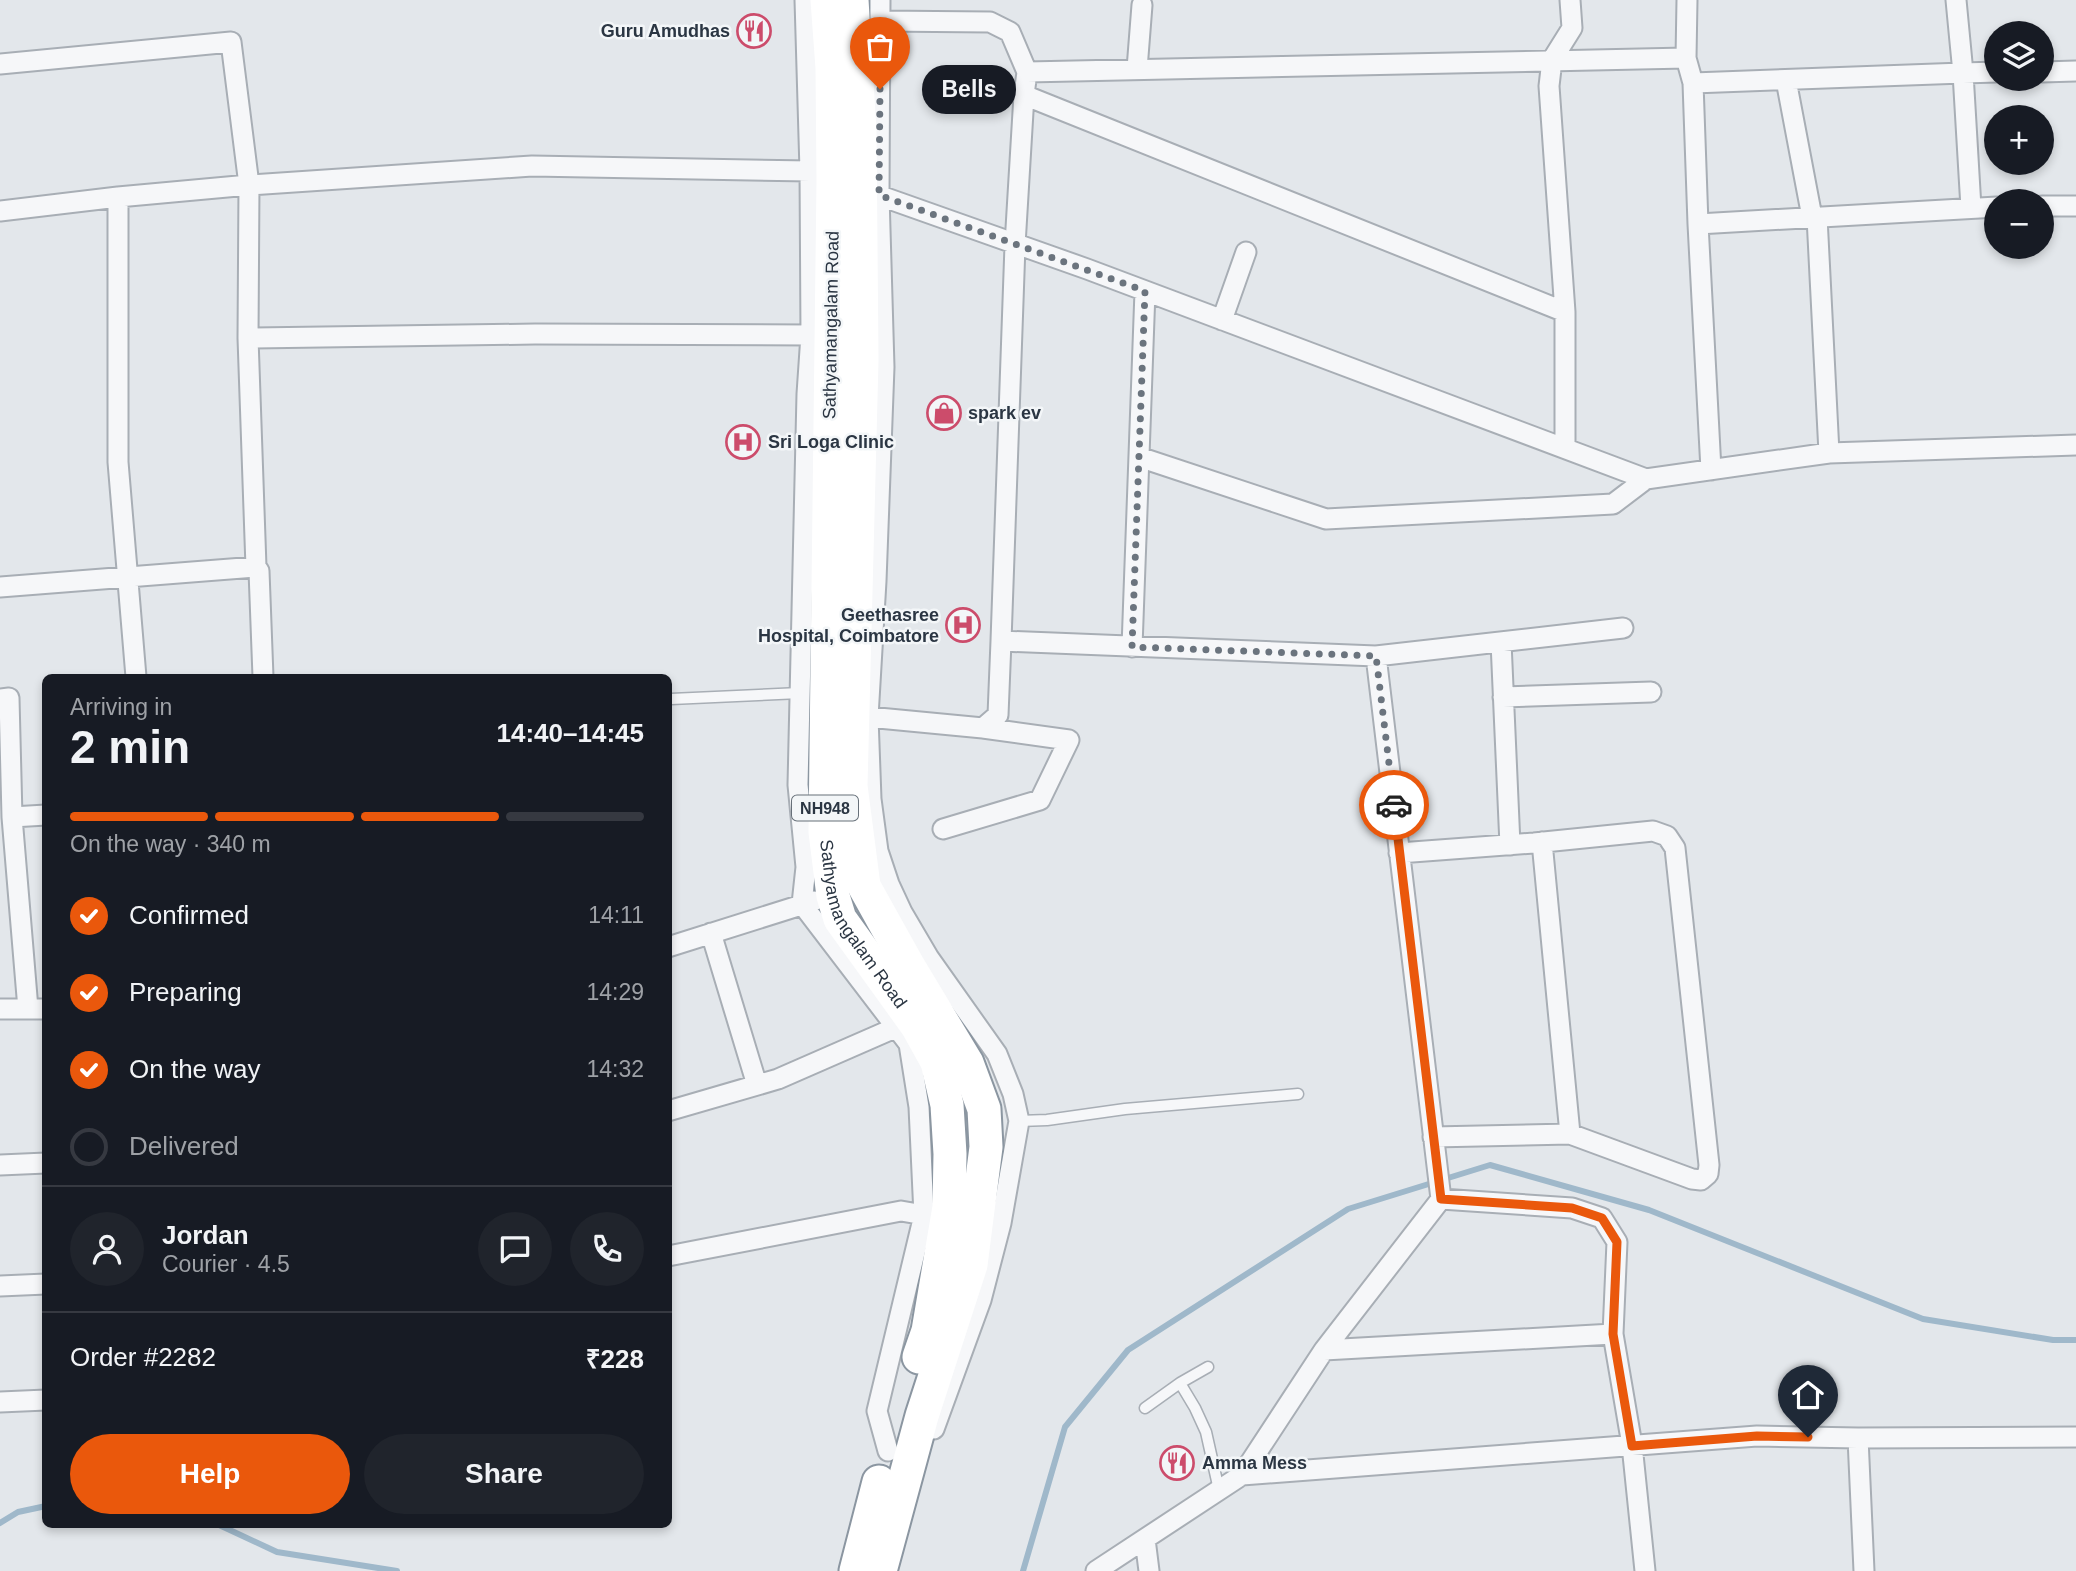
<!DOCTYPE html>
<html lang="en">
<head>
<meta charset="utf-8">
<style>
	body { margin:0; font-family:Arial,sans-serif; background:#20242c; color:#f1f3f6; height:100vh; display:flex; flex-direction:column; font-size:26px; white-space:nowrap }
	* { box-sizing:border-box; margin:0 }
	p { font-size:23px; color:#9ea1a6 }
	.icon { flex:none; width:38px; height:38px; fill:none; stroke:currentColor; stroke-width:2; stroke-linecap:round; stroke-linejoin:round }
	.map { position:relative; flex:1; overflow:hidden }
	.details { position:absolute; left:42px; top:674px; width:630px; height:854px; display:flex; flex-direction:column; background:#171b24; border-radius:10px; box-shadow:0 4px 10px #0003 }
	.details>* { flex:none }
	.tools { position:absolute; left:1984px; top:21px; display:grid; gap:14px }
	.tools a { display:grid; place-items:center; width:70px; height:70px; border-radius:50%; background:#171b24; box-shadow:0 4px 10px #0003; font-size:35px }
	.pin { position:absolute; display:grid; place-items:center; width:60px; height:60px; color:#fff; margin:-72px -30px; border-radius:50% 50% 50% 0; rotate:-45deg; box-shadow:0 0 7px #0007 }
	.pin .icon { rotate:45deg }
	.courier { position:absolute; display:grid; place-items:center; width:70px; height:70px; margin:-35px; border:5px solid #ea580c; border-radius:50%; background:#fff; color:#222; box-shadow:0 2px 9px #0007 }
	.bubble { position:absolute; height:49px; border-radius:24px; background:#171b24; box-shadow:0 4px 10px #0003; font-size:23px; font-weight:600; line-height:49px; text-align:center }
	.summary em { font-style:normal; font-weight:600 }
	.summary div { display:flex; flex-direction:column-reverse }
	.summary { display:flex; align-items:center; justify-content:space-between; height:119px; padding:0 28px }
	h1 { font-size:46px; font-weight:600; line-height:52px }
	.bar { display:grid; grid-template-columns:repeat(4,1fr); gap:10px 7px; align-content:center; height:84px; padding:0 28px }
	.bar i { height:9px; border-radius:5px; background:#363941 }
	.bar .selected { background:#ea580c }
	.bar p { grid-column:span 4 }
	.line { display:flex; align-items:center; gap:18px; padding:0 28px; border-top:2px solid #363941 }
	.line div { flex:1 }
	.round { display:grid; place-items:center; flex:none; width:74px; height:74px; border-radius:37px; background:#20242c }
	ol { padding:0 28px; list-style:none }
	li { display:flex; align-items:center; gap:21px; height:77px }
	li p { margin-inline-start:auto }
	li .icon { padding:7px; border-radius:50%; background:#ea580c; color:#fff; stroke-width:4 }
	li:last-child { color:#9ea1a6 }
	li i { width:38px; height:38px; border:4px solid #363941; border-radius:50% }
	.action { display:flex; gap:14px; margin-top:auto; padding:14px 28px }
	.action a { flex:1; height:80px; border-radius:42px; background:#ea580c; color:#fff; font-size:28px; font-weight:600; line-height:80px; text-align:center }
	.action a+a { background:#20242c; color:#f1f3f6 }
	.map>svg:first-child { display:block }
</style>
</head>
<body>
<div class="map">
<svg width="2076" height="1571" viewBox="0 0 2076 1571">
	<rect width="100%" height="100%" fill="#e3e7eb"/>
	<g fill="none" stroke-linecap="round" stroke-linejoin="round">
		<!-- stream -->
		<path stroke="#9fb8ca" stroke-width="6" d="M 0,1523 L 18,1512 L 46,1506
			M 217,1524 L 277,1552 L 397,1571
			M 1023,1571 L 1065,1427 L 1128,1350 L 1348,1209 L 1490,1165 L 1649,1210 L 1923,1319 L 2053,1340 L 2076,1340"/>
		<!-- service casing -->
		<g stroke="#a8aeb5" stroke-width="13">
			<path id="service" d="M 671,699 L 800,693
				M 1019,1121 L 1047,1120 L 1125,1109 L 1298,1094
				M 1180,1383 L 1195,1408 L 1206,1432 L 1219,1490
				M 1145,1408 L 1180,1383 L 1208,1367"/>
		</g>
		<!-- minor casing -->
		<g stroke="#a8aeb5" stroke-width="23">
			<path id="minor" d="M 805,0 L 810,171 L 811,335 L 807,394 L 798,785 L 806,867 L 802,904 L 909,1044 L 919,1107 L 924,1215 L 877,1411 L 888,1451
				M 880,0 L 879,195 L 884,367 L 876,581 L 868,717 L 871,799 L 878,851 L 889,884 L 902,912 L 929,958 L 997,1054 L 1013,1094 L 1019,1121 L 1001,1223 L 981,1300 L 934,1429
				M 1956,0 L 1963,73 L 1997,72
				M 880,21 L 990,22 L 1010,32 L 1027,72 L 1024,95 L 1565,312
				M 1686,58 L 1687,0
				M 0,64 L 231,42 L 249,185 L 118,197 L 0,211
				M 1137,69 L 1142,5
				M 1027,72 L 1686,58 L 1693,83
				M 2042,72 L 2076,71
				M 1786,80 L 1812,217
				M 1024,95 L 1015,245 L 1001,641 L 1376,656 L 1441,1199 L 1324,1350
				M 118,197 L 118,462 L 136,677
				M 2042,206 L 2076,206
				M 1817,217 L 1829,453
				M 1698,224 L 1997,207
				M 1222,320 L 1246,252
				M 248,338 L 535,334 L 811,335
				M 1565,448 L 1565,312 L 1549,86 L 1552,60 L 1572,28 L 1570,0
				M 1139,457 L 1326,519 L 1613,504 L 1646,479
				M 1711,470 L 1698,224 L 1693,83 L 1963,73 L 1971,208
				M 0,587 L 256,567
				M 1501,642 L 1510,845
				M 1132,647 L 1145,291
				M 1376,656 L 1623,628
				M 263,677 L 259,571 L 256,567 L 248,338 L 249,185 L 532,166 L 810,171 L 1087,269 L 1646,479 L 1829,453 L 2076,445
				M 1503,697 L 1651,692
				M 0,699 L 9,698 L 12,817 L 28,1009
				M 868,717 L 983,728 L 998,715 L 1001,641
				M 12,817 L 46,815
				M 943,829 L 1040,800 L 1069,740 L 983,728
				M 1542,842 L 1570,1134
				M 1399,853 L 1534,843 L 1653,831 L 1667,836 L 1675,848 L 1709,1165 L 1708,1174 L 1701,1180 L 1692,1179 L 1570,1134 L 1433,1137
				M 711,933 L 757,1085
				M 668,947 L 814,901
				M 0,1009 L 46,1009
				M 668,1111 L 778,1079 L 897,1027
				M 0,1165 L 46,1163
				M 1441,1199 L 1572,1208 L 1602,1218 L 1617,1242 L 1613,1334
				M 668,1256 L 901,1211 L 924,1215
				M 0,1286 L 46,1284
				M 0,1402 L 46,1400
				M 1858,1438 L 1864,1571
				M 1242,1475 L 1324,1350 L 1613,1334 L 1632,1445 L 1645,1571
				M 1145,1539 L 1149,1571
				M 1096,1571 L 1242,1475 L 1757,1436 L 1858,1438 L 2076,1437"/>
		</g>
		<!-- trunk casing -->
		<g stroke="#8b96a1" stroke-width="37">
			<g id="trunk">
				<path id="s1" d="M 827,0 L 832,68 L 833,180 L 825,832 L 833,896 L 840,919 L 917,1026 L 937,1062 L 947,1105 L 950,1154 L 949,1207 L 928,1331 L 919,1357"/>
				<path d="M 852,0 L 860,131 L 862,360 L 851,786 L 864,886 L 908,965 L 967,1063 L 984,1109 L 986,1147 L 971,1265 L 922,1416 L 880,1571"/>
				<path d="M 856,1571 L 879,1482"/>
			</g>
		</g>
		<!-- service -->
		<use href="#service" stroke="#f6f7f9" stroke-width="10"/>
		<!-- minor -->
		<use href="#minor" stroke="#f6f7f9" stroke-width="19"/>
		<!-- trunk -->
		<use href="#trunk" stroke="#fff" stroke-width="33"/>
	</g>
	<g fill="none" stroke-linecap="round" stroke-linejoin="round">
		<!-- done -->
		<path stroke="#6b747e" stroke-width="7" stroke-dasharray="0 12.6" d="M 880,89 L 879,195 L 1145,291 L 1132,647 L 1376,656 L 1394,805"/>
		<!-- route -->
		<path stroke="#ea580c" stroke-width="9" d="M 1394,805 L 1441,1199 L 1572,1208 L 1602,1218 L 1617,1242 L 1613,1334 L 1632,1446 L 1757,1436 L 1808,1437"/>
	</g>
	<!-- icons -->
	<defs>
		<g id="restaurant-ring" transform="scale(1.75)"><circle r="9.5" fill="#f3f6f8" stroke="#cc4c6b" stroke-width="1.5"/><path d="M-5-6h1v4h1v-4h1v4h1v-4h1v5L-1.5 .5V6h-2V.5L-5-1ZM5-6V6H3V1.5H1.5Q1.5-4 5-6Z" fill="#cc4c6b"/></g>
		<g id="shop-ring" transform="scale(1.75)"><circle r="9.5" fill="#f3f6f8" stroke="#cc4c6b" stroke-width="1.5"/><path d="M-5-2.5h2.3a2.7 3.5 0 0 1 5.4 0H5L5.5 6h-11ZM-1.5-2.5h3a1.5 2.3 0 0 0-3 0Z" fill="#cc4c6b"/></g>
		<g id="hospital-ring" transform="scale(1.75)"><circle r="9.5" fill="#f3f6f8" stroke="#cc4c6b" stroke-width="1.5"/><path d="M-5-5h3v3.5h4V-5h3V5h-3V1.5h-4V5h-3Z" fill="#cc4c6b"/></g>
	</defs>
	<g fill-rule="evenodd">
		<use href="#restaurant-ring" x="754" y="31"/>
		<use href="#shop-ring" x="944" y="413"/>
		<use href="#hospital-ring" x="743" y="442"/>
		<use href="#hospital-ring" x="963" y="625"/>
		<use href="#restaurant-ring" x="1177" y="1463"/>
	</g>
	<g text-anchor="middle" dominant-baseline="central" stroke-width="5" stroke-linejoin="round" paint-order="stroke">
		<!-- shield labels -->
		<rect fill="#f3f6f8" stroke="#677079" stroke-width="2" x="792" y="795.5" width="66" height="25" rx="5"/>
		<g font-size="16" font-weight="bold" fill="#2b3643">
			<text x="825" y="808">NH948</text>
		</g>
		<!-- poi labels -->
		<g font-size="18" font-weight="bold" fill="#2b3643" stroke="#f3f6f8" text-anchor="start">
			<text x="730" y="31" text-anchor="end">Guru Amudhas</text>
			<text x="968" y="413">spark ev</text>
			<text x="768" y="442">Sri Loga Clinic</text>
			<text x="939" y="615" text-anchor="end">Geethasree<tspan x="939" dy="21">Hospital, Coimbatore</tspan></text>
			<text x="1202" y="1463">Amma Mess</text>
		</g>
		<!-- street labels -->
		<g font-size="18" fill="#2b3643" stroke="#f3f6f8">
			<text transform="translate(831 325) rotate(-89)">Sathyamangalam Road</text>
			<text stroke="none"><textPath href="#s1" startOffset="934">Sathyamangalam Road</textPath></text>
		</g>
	</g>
</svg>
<div class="tools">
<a><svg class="icon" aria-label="layers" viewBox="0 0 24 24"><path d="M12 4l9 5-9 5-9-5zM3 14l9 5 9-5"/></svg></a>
<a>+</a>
<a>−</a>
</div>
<div class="pin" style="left:880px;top:89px;background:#ea580c"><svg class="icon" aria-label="bag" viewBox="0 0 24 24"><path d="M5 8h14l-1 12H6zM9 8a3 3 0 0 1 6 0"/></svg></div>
<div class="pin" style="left:1808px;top:1437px;background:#1f2937"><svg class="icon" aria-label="home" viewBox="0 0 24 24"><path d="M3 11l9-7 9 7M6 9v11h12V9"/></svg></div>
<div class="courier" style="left:1394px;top:805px"><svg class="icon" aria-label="car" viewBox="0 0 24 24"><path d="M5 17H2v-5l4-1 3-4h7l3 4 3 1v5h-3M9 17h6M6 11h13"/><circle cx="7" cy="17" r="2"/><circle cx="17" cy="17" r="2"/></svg></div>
<div class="bubble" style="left:922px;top:65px;width:94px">Bells</div>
<section class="details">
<div class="summary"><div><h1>2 min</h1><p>Arriving in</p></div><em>14:40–14:45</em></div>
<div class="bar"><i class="selected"></i><i class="selected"></i><i class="selected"></i><i></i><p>On the way · 340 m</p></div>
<ol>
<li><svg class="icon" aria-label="check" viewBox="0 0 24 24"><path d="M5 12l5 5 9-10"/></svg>Confirmed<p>14:11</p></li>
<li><svg class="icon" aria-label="check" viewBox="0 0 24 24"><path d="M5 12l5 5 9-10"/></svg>Preparing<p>14:29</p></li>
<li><svg class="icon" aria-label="check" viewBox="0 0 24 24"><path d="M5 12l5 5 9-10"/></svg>On the way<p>14:32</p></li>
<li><i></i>Delivered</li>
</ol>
<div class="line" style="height:126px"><a class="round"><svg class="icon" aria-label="person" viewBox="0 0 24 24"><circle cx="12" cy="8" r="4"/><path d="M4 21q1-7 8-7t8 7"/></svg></a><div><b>Jordan</b><p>Courier · 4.5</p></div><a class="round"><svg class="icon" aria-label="chat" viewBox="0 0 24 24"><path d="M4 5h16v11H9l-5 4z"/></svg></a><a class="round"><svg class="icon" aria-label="phone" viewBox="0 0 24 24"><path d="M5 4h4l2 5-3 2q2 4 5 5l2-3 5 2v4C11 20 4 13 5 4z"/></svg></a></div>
<div class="line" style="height:91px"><div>Order #2282</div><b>₹228</b></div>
<div class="action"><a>Help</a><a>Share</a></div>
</section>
</div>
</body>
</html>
